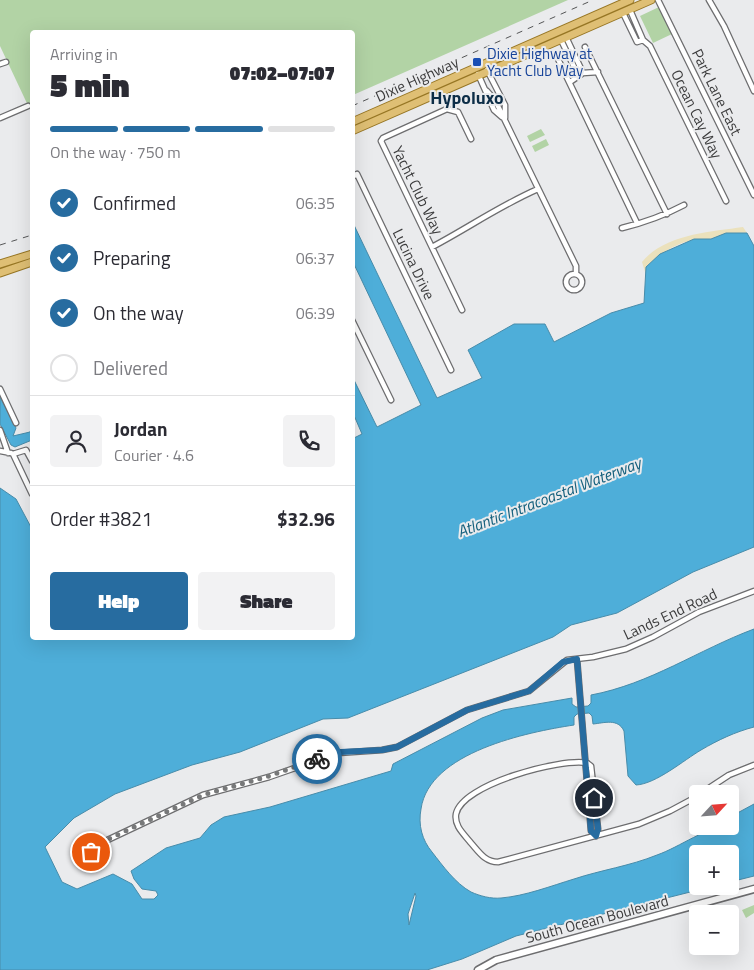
<!DOCTYPE html>
<html lang="en">
<head>
<meta charset="utf-8">
<style>
	body { margin:0; font-family:"Titillium Web",sans-serif; background:#f2f2f3; color:#2b2b33; height:100vh; display:flex; flex-direction:column; font-size:19px; white-space:nowrap }
	* { box-sizing:border-box; margin:0 }
	p { font-size:16px; color:#7c7c81 }
	.icon { flex:none; width:28px; height:28px; fill:none; stroke:currentColor; stroke-width:2; stroke-linecap:round; stroke-linejoin:round }
	.map { position:relative; flex:1; overflow:hidden }
	.panel { position:absolute; left:30px; top:30px; width:325px; height:610px; display:flex; flex-direction:column; background:#fff; border-radius:5px; box-shadow:0 5px 20px #0002 }
	.panel>* { flex:none }
	.needle { width:32px; rotate:64deg }
	.fabs { position:absolute; left:689px; top:785px; display:grid; gap:10px }
	.fabs a { display:grid; place-items:center; width:50px; height:50px; border-radius:5px; background:#fff; box-shadow:0 5px 20px #0002; font-size:25px }
	.pin { position:absolute; display:grid; place-items:center; width:42px; height:42px; color:#fff; margin:-21px; border:2px solid #fff; border-radius:50%; box-shadow:0 1px 5px #0007 }
	.courier { position:absolute; display:grid; place-items:center; width:50px; height:50px; margin:-25px; border:4px solid #276ca0; border-radius:50%; background:#fff; color:#222; box-shadow:0 1px 6px #0007 }
	.overview em { font-style:normal; font-weight:800 }
	.overview div { display:flex; flex-direction:column-reverse }
	.overview { display:flex; align-items:center; justify-content:space-between; height:85px; padding:0 20px }
	h1 { font-size:32px; font-weight:800; line-height:38px }
	.bar { display:grid; grid-template-columns:repeat(4,1fr); gap:8px 5px; align-content:center; height:60px; padding:0 20px }
	.bar i { height:6px; border-radius:4px; background:#e1e1e2 }
	.bar .on { background:#276ca0 }
	.bar p { grid-column:span 4 }
	.line { display:flex; align-items:center; gap:12px; padding:0 20px; border-top:1px solid #e1e1e2 }
	.line div { flex:1 }
	.round { display:grid; place-items:center; flex:none; width:52px; height:52px; border-radius:5px; background:#f2f2f3 }
	ol { padding:0 20px; list-style:none }
	li { display:flex; align-items:center; gap:15px; height:55px }
	li p { margin-inline-start:auto }
	li .icon { padding:5px; border-radius:50%; background:#276ca0; color:#fff; stroke-width:4 }
	li:last-child { color:#7c7c81 }
	li i { width:28px; height:28px; border:2px solid #e1e1e2; border-radius:50% }
	.button { display:flex; gap:10px; margin-top:auto; padding:10px 20px }
	.button a { flex:1; height:58px; border-radius:5px; background:#276ca0; color:#fff; font-size:20px; font-weight:800; line-height:58px; text-align:center }
	.button a+a { background:#f2f2f3; color:#2b2b33 }
	.map>svg:first-child { display:block }
</style>
</head>
<body>
<div class="map">
<svg width="754" height="970" viewBox="0 0 754 970">
	<rect width="100%" height="100%" fill="#eaebed"/>
	<!-- green -->
	<path fill="#b2d3a5" d="M 0,0 L 568,0 L 353,95 L 352,32 L 32,32 L 32,114 L 0,46 Z
		M 659,7 L 672,34 L 653,43 L 640,16 Z
		M 541,129 L 545,135 L 530,142 L 527,136 Z
		M 546,139 L 549,145 L 535,152 L 532,146 Z
		M 754,905 L 754,913 L 746,918 L 742,910 Z"/>
	<!-- sand -->
	<path fill="#ebe1bc" d="M 743,227 L 747,233 C 729,232 725,237 709,239 C 704,240 699,238 693,240 C 674,244 660,254 646,267 L 646,275 L 642,262 C 665,234 710,232 743,227 Z"/>
	<!-- water -->
	<path fill="#4eaed9" stroke="#488caa" fill-rule="evenodd" d="M 353,223 L 437,398 L 482,378 L 468,350 L 514,324 L 545,324 L 554,342 L 611,313 L 644,303 L 646,267 L 660,254 L 694,239 L 711,239 L 726,233 L 747,233 L 754,246 L 754,547 L 693,572 L 617,613 L 571,625 L 553,637 L 348,718 L 323,719 L 240,752 L 192,765 L 115,794 L 74,818 L 45,847 L 62,882 L 77,889 L 113,874 L 132,884 L 142,899 L 154,899 L 158,895 L 156,891 L 142,889 L 134,879 L 131,871 L 166,848 L 200,838 L 211,825 L 224,817 L 270,807 L 391,771 L 393,764 L 482,718 L 503,710 L 572,698 L 572,704 L 576,707 L 588,706 L 591,703 L 591,695 C 650,684 698,650 754,629 L 754,727 C 735,732 718,740 701,750 C 684,760 656,784 636,785 L 628,776 L 624,731 C 618,718 604,723 593,724 L 592,716 L 589,713 L 577,714 L 574,717 L 574,725 C 528,732 429,752 421,809 C 418,825 422,840 432,852 C 443,866 455,883 471,892 C 480,896 491,899 501,898 C 525,896 551,886 574,879 C 601,870 630,866 657,855 C 680,847 707,826 730,826 L 730,817 L 754,804 L 754,876 L 730,882 L 730,854 L 698,854 L 698,886 L 714,886 L 516,936 L 462,959 L 427,970 L 0,970 L 0,488 L 16,499 L 32,529 L 32,638 L 352,638 L 352,439 L 362,434 L 353,413 L 353,378 L 377,427 L 421,405 L 353,262 ZM 415,893 L 416,896 L 409,925 L 408,914 Z
		M 0,397 L 16,428 L 13,436 L 30,432 L 32,427 L 32,440 L 15,447 L 11,445 L 0,424 Z"/>
	<g fill="none" stroke-linecap="round" stroke-linejoin="round">
		<!-- minor casing -->
		<g stroke="#6d6d6f" stroke-width="7">
			<path id="minor" d="M 658,0 L 754,195
				M 709,0 L 724,26 L 754,91
				M 630,10 L 643,40 L 650,46 L 726,201
				M 623,13 L 637,42 L 643,40
				M 566,37 L 583,73
				M 561,40 L 578,75
				M 585,47 L 667,214
				M 558,59 L 637,223
				M 0,64 L 6,62
				M 487,70 L 505,105 L 505,118
				M 478,74 L 494,110 L 502,117
				M 570,82 L 583,73 L 598,72
				M 487,91 L 495,100 L 576,266 L 576,274
				M 0,118 L 28,106
				M 352,177 L 357,174 L 451,370
				M 622,228 C 643,223 665,215 684,205
				M 432,247 C 468,228 501,205 538,189
				M566 282a8 8 0 1 1 16 0a8 8 0 1 1-16 0Z
				M 462,310 L 381,141 L 383,138 L 447,109 L 458,112 L 471,139
				M 352,320 L 391,400
				M 0,389 L 16,423
				M 0,430 L 8,453
				M 0,451 L 11,453
				M 13,454 L 32,494
				M 13,454 L 26,450 L 32,461
				M 577,659 L 591,831 L 596,836
				M 587,763 C 561,758 462,784 456,814 C 454,826 464,834 471,843 C 479,852 485,862 498,862 L 639,824 L 670,811 L 698,796
				M 587,763 L 591,766 L 598,829 L 596,836
				M 700,794 L 729,775 L 754,765
				M88.5 847a5.5 5.5 0 1 1 11 0a5.5 5.5 0 1 1-11 0Z
				M 99,844 L 203,795 L 269,777 L 338,753 L 382,750 L 397,747 L 467,710 L 529,691 L 567,660 L 593,657 L 626,649 L 653,637 L 699,612 L 754,591"/>
		</g>
		<!-- secondary casing -->
		<g stroke="#6d6d6f" stroke-width="9">
			<path id="secondary" d="M 478,970 L 496,960 L 754,889"/>
		</g>
		<!-- primary casing -->
		<g stroke="#977624" stroke-width="9">
			<path id="primary" d="M 352,122 L 630,0
				M 352,131 L 651,0
				M 0,264 L 32,254
				M 0,273 L 32,262"/>
		</g>
		<!-- minor -->
		<use href="#minor" stroke="#fff" stroke-width="4.5"/>
		<!-- secondary -->
		<use href="#secondary" stroke="#fff" stroke-width="6"/>
		<!-- primary -->
		<use href="#primary" stroke="#dfbf74" stroke-width="7"/>
		<!-- rail -->
		<path stroke="#555657" stroke-width="1" stroke-dasharray="6 6" stroke-linecap="butt" d="M 352,106 L 593,0
			M 0,245 L 32,235"/>
	</g>
	<g fill="none" stroke-linecap="round" stroke-linejoin="round">
		<!-- done -->
		<path stroke="#78797a" stroke-width="5" stroke-dasharray="0 9" d="M 91,852 L 98,851 L 98,844 L 102,842 L 203,795 L 269,776 L 317,759"/>
		<!-- route -->
		<path stroke="#276ca0" stroke-width="6" d="M 317,759 L 341,752 L 382,750 L 397,747 L 467,710 L 529,691 L 563,662 L 577,659 L 591,831 L 596,836 L 598,829 L 594,798"/>
	</g>
	<!-- markers -->
	<rect fill="#1a4fb4" stroke="#eaebed" stroke-width="2" x="472" y="57" width="10" height="10" rx="2.5"/>
	<g text-anchor="middle" dominant-baseline="central" stroke-width="4" stroke-linejoin="round" paint-order="stroke">
		<!-- transit labels -->
		<g font-size="15" fill="#164399" stroke="#eaebed" text-anchor="start">
			<text x="487" y="53">Dixie Highway at<tspan x="487" dy="17">Yacht Club Way</tspan></text>
		</g>
		<!-- street labels -->
		<g font-size="15" fill="#3b3b3c" stroke="#eaebed">
			<text transform="translate(417 79) rotate(-24)">Dixie Highway</text>
			<text transform="translate(717 92) rotate(64)">Park Lane East</text>
			<text transform="translate(697 114) rotate(64)">Ocean Cay Way</text>
			<text transform="translate(418 190) rotate(64)">Yacht Club Way</text>
			<text transform="translate(414 264) rotate(64)">Lucina Drive</text>
			<text transform="translate(670 614) rotate(-25)">Lands End Road</text>
			<text transform="translate(597 919) rotate(-15)">South Ocean Boulevard</text>
		</g>
		<!-- water labels -->
		<g font-size="16" font-style="italic" fill="#15607d" stroke="#eaebed">
			<text transform="translate(549 497) rotate(-21)">Atlantic Intracoastal Waterway</text>
		</g>
		<!-- quarter labels -->
		<g font-size="18" font-weight="bold" fill="#0c2d47" stroke="#eaebed">
			<text x="467" y="97">Hypoluxo</text>
		</g>
	</g>
</svg>
<div class="fabs">
<a><svg class="needle" viewBox="-14 -14 28 28"><path d="M0-13l5 13h-10z" fill="#e53935"/><path d="M0 13l5-13h-10z" fill="#7c7c81"/></svg></a>
<a>+</a>
<a>−</a>
</div>
<div class="pin" style="left:91px;top:852px;background:#ea580c"><svg class="icon" aria-label="bag" viewBox="0 0 24 24"><path d="M5 8h14l-1 12H6zM9 8a3 3 0 0 1 6 0"/></svg></div>
<div class="pin" style="left:594px;top:798px;background:#1f2937"><svg class="icon" aria-label="home" viewBox="0 0 24 24"><path d="M3 11l9-7 9 7M6 9v11h12V9"/></svg></div>
<div class="courier" style="left:317px;top:759px"><svg class="icon" aria-label="bike" viewBox="0 0 24 24"><circle cx="6" cy="16" r="4"/><circle cx="18" cy="16" r="4"/><path d="M6 16l4-8h5l3 8M10 8l3 8H6M13 5h3"/></svg></div>
<section class="panel">
<div class="overview"><div><h1>5 min</h1><p>Arriving in</p></div><em>07:02–07:07</em></div>
<div class="bar"><i class="on"></i><i class="on"></i><i class="on"></i><i></i><p>On the way · 750 m</p></div>
<ol>
<li><svg class="icon" aria-label="check" viewBox="0 0 24 24"><path d="M5 12l5 5 9-10"/></svg>Confirmed<p>06:35</p></li>
<li><svg class="icon" aria-label="check" viewBox="0 0 24 24"><path d="M5 12l5 5 9-10"/></svg>Preparing<p>06:37</p></li>
<li><svg class="icon" aria-label="check" viewBox="0 0 24 24"><path d="M5 12l5 5 9-10"/></svg>On the way<p>06:39</p></li>
<li><i></i>Delivered</li>
</ol>
<div class="line" style="height:90px"><a class="round"><svg class="icon" aria-label="person" viewBox="0 0 24 24"><circle cx="12" cy="8" r="4"/><path d="M4 21q1-7 8-7t8 7"/></svg></a><div><b>Jordan</b><p>Courier · 4.6</p></div><a class="round"><svg class="icon" aria-label="phone" viewBox="0 0 24 24"><path d="M5 4h4l2 5-3 2q2 4 5 5l2-3 5 2v4C11 20 4 13 5 4z"/></svg></a></div>
<div class="line" style="height:65px"><div>Order #3821</div><b>$32.96</b></div>
<div class="button"><a>Help</a><a>Share</a></div>
</section>
</div>
</body>
</html>
